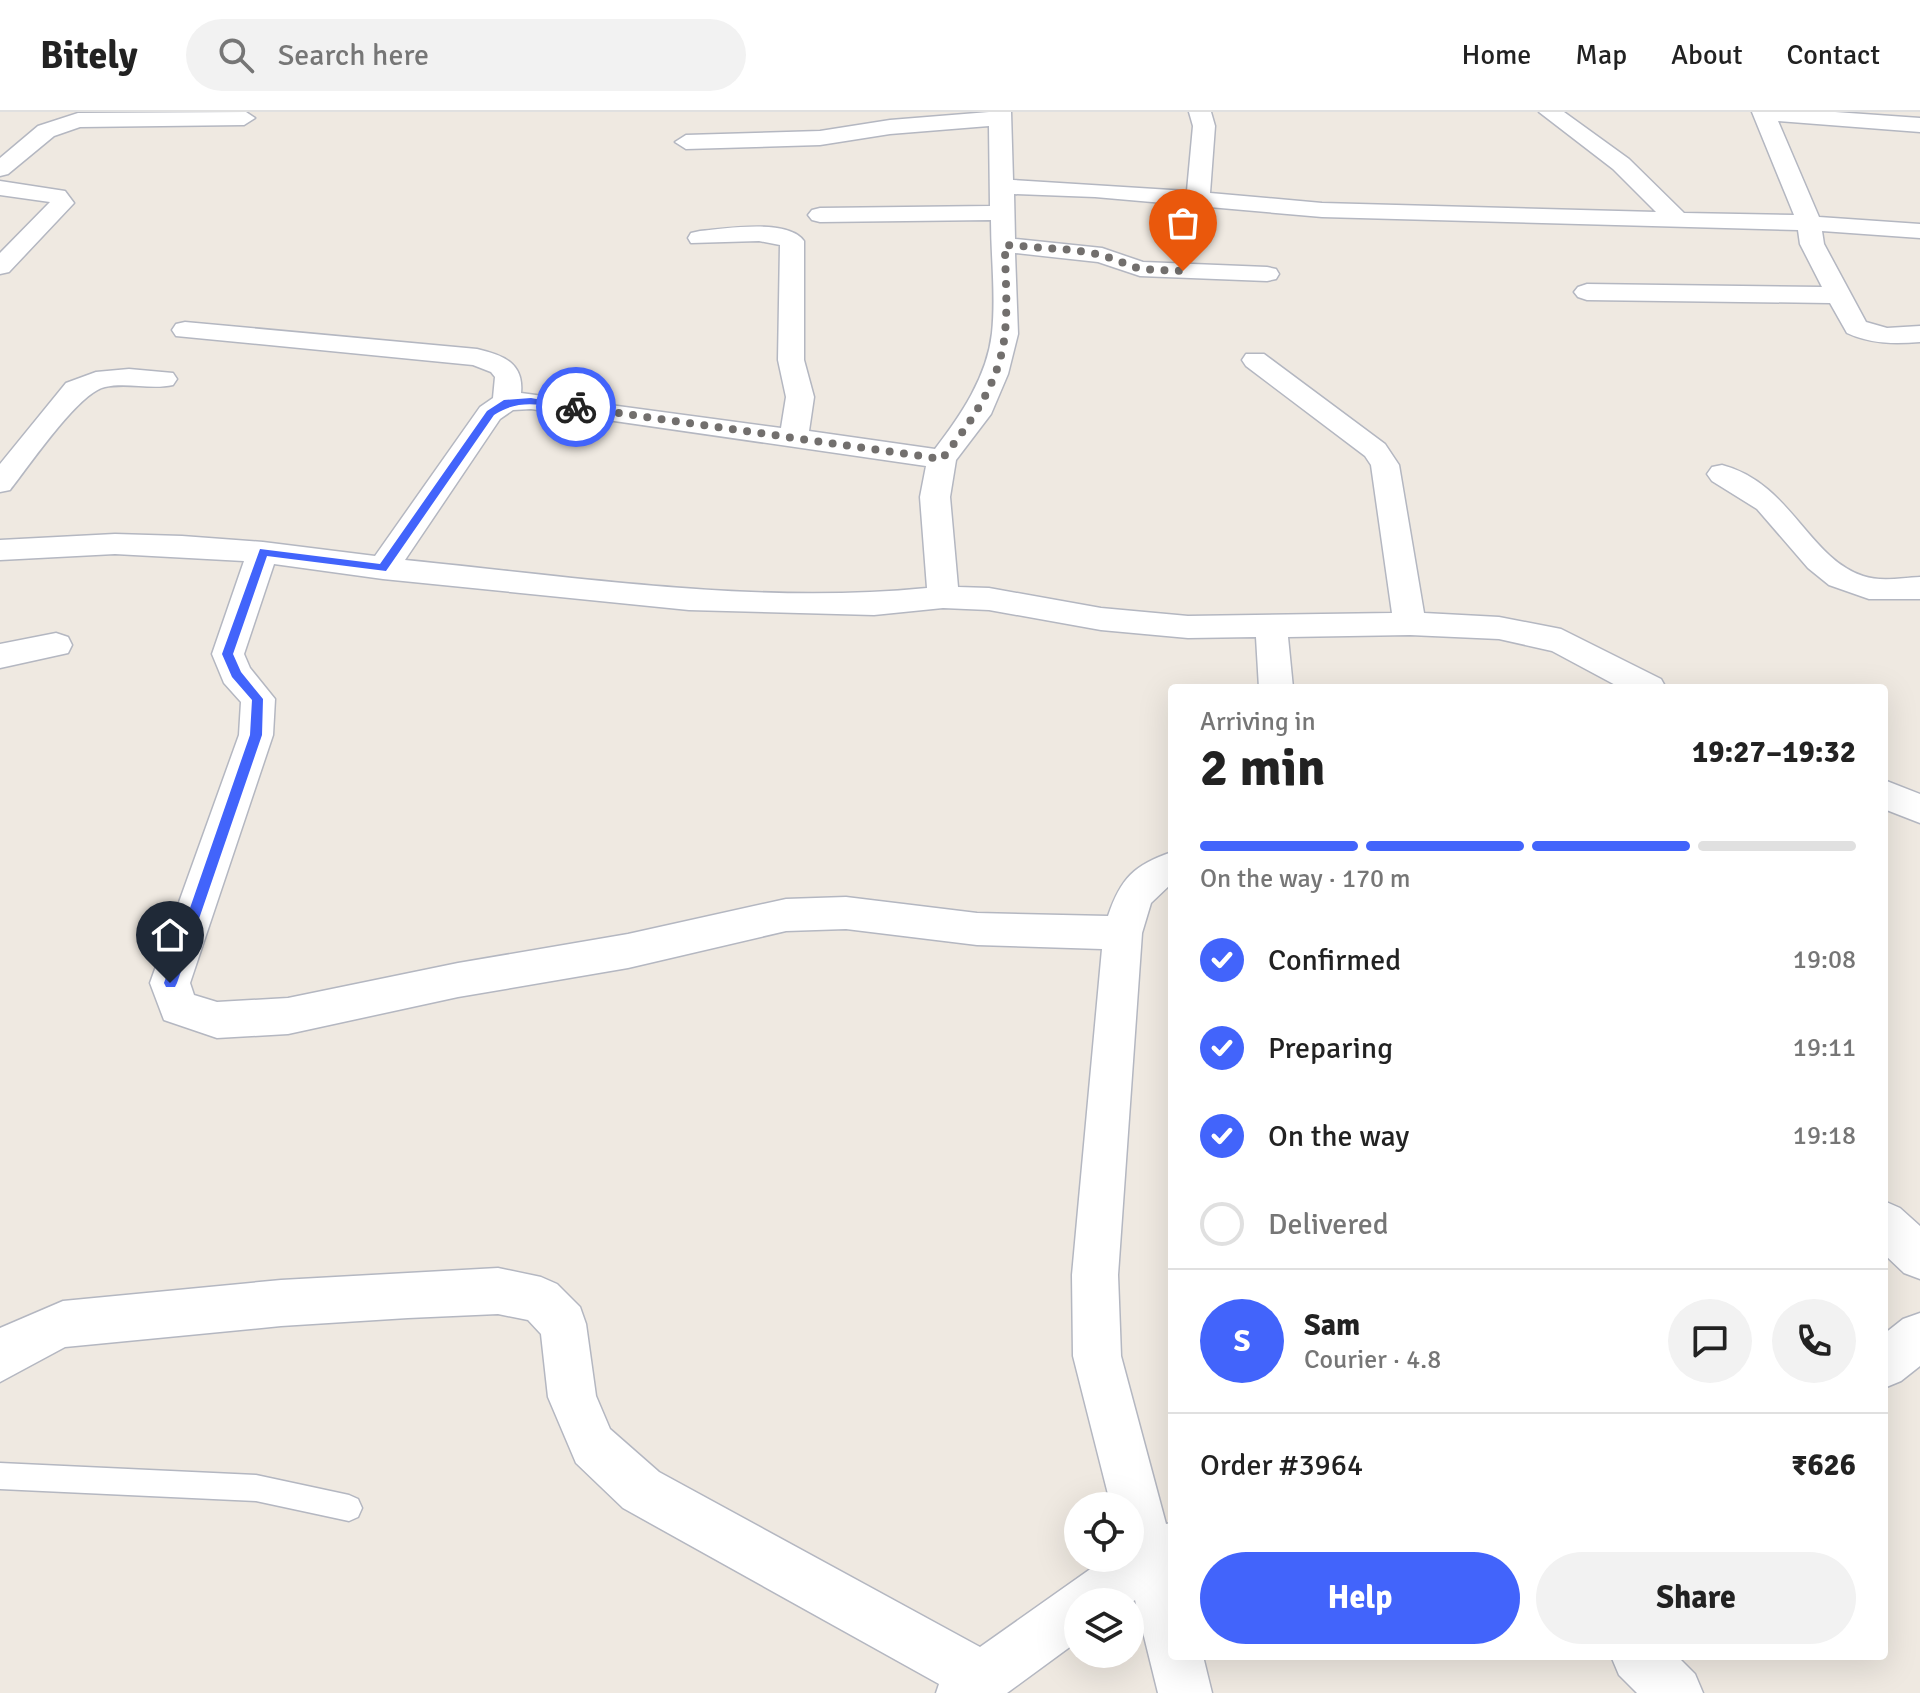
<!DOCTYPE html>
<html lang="en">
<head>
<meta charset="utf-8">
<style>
	body { margin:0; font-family:Signika,sans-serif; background:#f2f2f2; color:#222; height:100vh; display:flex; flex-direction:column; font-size:30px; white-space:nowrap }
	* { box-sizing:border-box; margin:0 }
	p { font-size:26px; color:#767676 }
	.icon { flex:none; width:44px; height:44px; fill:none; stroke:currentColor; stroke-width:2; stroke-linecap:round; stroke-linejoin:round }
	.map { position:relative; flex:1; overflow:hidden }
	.drawer { position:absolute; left:1168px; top:572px; width:720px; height:976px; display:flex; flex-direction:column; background:#fff; border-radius:8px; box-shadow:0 8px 32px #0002 }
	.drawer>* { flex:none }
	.buttons { position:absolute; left:1064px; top:1380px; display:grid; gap:16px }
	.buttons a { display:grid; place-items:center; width:80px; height:80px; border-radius:50%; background:#fff; box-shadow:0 8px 32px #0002; font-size:40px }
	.pin { position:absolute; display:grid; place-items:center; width:68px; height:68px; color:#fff; margin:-82px -34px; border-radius:50% 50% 50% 0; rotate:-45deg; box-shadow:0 0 8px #0007 }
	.pin .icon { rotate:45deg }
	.courier { position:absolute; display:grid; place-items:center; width:80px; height:80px; margin:-40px; border:6px solid #4264fb; border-radius:50%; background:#fff; color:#222; box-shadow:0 2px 10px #0007 }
	.head em { font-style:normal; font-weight:800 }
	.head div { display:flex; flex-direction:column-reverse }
	.head { display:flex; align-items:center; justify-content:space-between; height:136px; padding:0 32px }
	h1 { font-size:52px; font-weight:800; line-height:60px }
	.bar { display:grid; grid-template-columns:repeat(4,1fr); gap:12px 8px; align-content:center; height:96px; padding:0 32px }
	.bar i { height:10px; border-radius:6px; background:#e0e0e0 }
	.bar .active { background:#4264fb }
	.bar p { grid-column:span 4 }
	.line { display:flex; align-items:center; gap:20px; padding:0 32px; border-top:2px solid #e0e0e0 }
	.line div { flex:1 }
	.round { display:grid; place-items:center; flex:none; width:84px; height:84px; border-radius:42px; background:#f2f2f2 }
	ol { padding:0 32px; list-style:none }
	li { display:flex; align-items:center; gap:24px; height:88px }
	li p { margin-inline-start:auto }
	li .icon { padding:8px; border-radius:50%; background:#4264fb; color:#fff; stroke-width:4 }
	li:last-child { color:#767676 }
	li i { width:44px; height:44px; border:4px solid #e0e0e0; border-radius:50% }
	.action { display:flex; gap:16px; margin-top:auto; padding:16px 32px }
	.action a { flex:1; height:92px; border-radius:48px; background:#4264fb; color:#fff; font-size:32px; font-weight:800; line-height:92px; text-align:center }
	.action a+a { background:#f2f2f2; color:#222 }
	header { display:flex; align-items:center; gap:48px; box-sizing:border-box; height:112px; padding:0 40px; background:#fff; border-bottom:2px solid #e0e0e0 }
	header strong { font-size:38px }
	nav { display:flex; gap:44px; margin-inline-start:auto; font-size:28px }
	.search { width:560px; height:72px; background:#f2f2f2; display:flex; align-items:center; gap:20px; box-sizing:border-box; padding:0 28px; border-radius:44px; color:#767676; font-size:30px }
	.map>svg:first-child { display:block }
</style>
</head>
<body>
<header>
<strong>Bitely</strong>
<div class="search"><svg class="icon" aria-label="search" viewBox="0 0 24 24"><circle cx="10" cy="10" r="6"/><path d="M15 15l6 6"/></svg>Search here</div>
<nav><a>Home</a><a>Map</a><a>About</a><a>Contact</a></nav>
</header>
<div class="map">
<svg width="1920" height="1581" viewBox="0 0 1920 1581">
	<rect width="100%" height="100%" fill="#efe9e1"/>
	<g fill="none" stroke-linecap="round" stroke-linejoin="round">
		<!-- lane casing -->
		<g stroke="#b4b7c1" stroke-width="3">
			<path id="lane" d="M 0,1351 L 256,1363 L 349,1383 L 358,1387 L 362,1396 L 358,1405 L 349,1409 L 256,1389 L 0,1377 Z"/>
		</g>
		<!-- street casing -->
		<g stroke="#b4b7c1" stroke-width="3">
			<path id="street" d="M 246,0 L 255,6 L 244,13 L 80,15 L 54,24 L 8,62 L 0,64 L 0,46 L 38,14 L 78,1 Z
				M 989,0 L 1011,0 L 1013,68 L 1187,79 L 1193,14 L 1189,0 L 1211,0 L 1215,14 L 1210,81 L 1322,91 L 1656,100 L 1613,57 L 1539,0 L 1564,0 L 1629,47 L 1684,101 L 1794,103 L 1752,0 L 1835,0 L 1920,6 L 1920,20 L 1778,9 L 1819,105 L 1920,112 L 1920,126 L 1822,119 L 1824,132 L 1866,210 L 1887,216 L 1920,214 L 1920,230 C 1894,232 1871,232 1847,221 L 1830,191 L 1587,188 L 1578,185 L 1574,180 L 1578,175 L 1587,172 L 1822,175 L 1800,132 L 1798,118 L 1322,105 L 1095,85 L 1014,82 L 1015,127 L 1102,136 L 1143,150 L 1267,155 L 1276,157 L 1279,162 L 1276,167 L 1267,169 L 1140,164 L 1098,150 L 1015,141 L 1018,222 L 1008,262 L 991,302 L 956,348 L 950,385 L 958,475 L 989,476 L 1101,496 L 1188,504 L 1392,501 L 1371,353 L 1365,344 L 1246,254 L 1242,248 L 1246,242 L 1264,242 L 1385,332 L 1399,353 L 1424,501 L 1499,505 L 1561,517 L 1661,567 L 1666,576 L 1621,576 L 1552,539 L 1499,527 L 1410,523 L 1288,525 L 1293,576 L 1259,576 L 1256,525 L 1188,526 L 1101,518 L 989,498 L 943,496 L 874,503 L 689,498 L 383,467 L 274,452 L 244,542 L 250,556 L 275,587 L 273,623 L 190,871 L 194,883 L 217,890 L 288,886 L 458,851 L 628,822 L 786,787 L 846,785 L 977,801 L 1108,804 C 1121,766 1134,753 1172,740 L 1172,771 L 1151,791 L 1142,821 L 1118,1163 L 1121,1244 L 1166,1412 L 1172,1411 L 1172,1544 L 1203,1544 L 1212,1581 L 1158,1581 L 1135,1488 L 1130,1492 L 1078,1490 L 1078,1529 L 1007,1581 L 936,1581 L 939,1572 L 623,1396 L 576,1351 L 548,1285 L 541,1222 L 528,1208 L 498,1202 L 408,1206 L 281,1214 L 65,1235 L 0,1270 L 0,1216 L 63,1189 L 281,1168 L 498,1156 L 541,1165 L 557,1172 L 580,1195 L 586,1212 L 596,1284 L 610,1317 L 659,1360 L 980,1535 L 1106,1446 L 1130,1446 L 1130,1394 L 1111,1394 L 1073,1244 L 1072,1163 L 1102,837 L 977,833 L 846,817 L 786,819 L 628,856 L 458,885 L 288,922 L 217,926 L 164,908 L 150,871 L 239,623 L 241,590 L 224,571 L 212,542 L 244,449 L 115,442 L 0,448 L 0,428 L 115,422 L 182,424 L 263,430 L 375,444 L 480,295 L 493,286 L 495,265 L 491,260 L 473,253 L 176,224 L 172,218 L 176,212 L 185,210 L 477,237 C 503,243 524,251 521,281 L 781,316 L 786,285 L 778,248 L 780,133 L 759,129 L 691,131 L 688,126 L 691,121 L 700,119 C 725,117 788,106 804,129 L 804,248 L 814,285 L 809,319 L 935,337 C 961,303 987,265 992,221 C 996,184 991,145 991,108 L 820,110 L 812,108 L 808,103 L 812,98 L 820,96 L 990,94 L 989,14 L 890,22 L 820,33 L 686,37 L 675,30 L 686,23 L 820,19 L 890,8 ZM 531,297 L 926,354 L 920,385 L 927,476 C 754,493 577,465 405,448 L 500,307 L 513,298 Z
				M 0,69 L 65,79 L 74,91 L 9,160 L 0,162 L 0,141 L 50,90 L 0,83 Z
				M 129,257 L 173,261 L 177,267 L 173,273 C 151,278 127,270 105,275 C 79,280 29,354 10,378 L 0,380 L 0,352 L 66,271 L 96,260 Z
				M 1722,353 C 1791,371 1807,445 1863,464 C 1880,470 1902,466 1920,465 L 1920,487 L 1869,487 L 1829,473 L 1808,456 L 1757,397 L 1712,369 L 1707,362 L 1712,355 Z
				M 56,521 L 68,525 L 72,533 L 68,541 L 0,556 L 0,532 Z
				M 1884,668 L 1920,682 L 1920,711 L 1884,697 Z
				M 1884,1089 L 1900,1096 L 1920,1114 L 1920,1167 L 1904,1161 L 1884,1142 Z
				M 1920,1201 L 1920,1254 L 1901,1269 L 1884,1276 L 1884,1222 L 1903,1207 Z
				M 1611,1544 L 1677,1544 L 1695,1562 L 1703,1581 L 1637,1581 L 1619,1563 Z"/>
		</g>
		<!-- lane -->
		<use href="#lane" fill="#fff" fill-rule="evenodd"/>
		<!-- street -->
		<use href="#street" fill="#fff" fill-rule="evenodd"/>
	</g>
	<!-- route -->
	<path fill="#4264fb" d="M 531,286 L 580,295 L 576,298 C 544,294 521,285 494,303 L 386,459 L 267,444 L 233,542 L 241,560 L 263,587 L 262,623 L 177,871 L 175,875 L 166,875 L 164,871 L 250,623 L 252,588 L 232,565 L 222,542 L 260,437 L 380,452 L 487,299 L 504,288 Z"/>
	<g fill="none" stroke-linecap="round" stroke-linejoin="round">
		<!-- done -->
		<path stroke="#726f6d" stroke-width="8" stroke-dasharray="0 14.4" d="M 576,295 L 942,347 C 971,310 1001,269 1005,220 C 1008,192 1005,161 1005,133 L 1073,138 L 1102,143 L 1140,157 L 1183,159"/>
	</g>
</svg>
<div class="buttons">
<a><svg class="icon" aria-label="locate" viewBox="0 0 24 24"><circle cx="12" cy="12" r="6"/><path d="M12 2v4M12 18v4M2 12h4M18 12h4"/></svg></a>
<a><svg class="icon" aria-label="layers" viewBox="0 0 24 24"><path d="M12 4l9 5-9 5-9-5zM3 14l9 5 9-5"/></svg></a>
</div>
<div class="pin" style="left:1183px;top:159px;background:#ea580c"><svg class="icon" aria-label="bag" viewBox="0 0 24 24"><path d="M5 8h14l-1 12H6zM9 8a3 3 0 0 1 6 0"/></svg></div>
<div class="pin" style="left:170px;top:871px;background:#1f2937"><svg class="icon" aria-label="home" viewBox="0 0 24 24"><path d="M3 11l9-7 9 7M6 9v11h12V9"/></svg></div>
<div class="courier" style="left:576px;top:295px"><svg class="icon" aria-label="bike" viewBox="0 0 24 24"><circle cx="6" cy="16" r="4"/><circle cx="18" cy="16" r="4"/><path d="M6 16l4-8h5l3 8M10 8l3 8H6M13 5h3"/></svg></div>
<section class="drawer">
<div class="head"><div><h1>2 min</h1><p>Arriving in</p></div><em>19:27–19:32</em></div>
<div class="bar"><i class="active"></i><i class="active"></i><i class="active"></i><i></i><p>On the way · 170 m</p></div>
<ol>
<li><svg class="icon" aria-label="check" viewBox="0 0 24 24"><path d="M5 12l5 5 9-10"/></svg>Confirmed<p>19:08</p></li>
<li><svg class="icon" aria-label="check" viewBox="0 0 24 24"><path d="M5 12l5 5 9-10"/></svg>Preparing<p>19:11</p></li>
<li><svg class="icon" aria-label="check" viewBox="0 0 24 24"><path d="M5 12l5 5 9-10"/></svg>On the way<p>19:18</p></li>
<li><i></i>Delivered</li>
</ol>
<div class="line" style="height:144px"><b class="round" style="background:#4264fb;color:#fff">S</b><div><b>Sam</b><p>Courier · 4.8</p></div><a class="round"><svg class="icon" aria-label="chat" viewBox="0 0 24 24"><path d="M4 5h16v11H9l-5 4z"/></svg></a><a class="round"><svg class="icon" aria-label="phone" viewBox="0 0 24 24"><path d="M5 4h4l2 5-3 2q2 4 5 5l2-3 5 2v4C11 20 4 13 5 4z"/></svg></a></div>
<div class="line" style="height:104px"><div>Order #3964</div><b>₹626</b></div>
<div class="action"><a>Help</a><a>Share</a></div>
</section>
</div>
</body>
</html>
